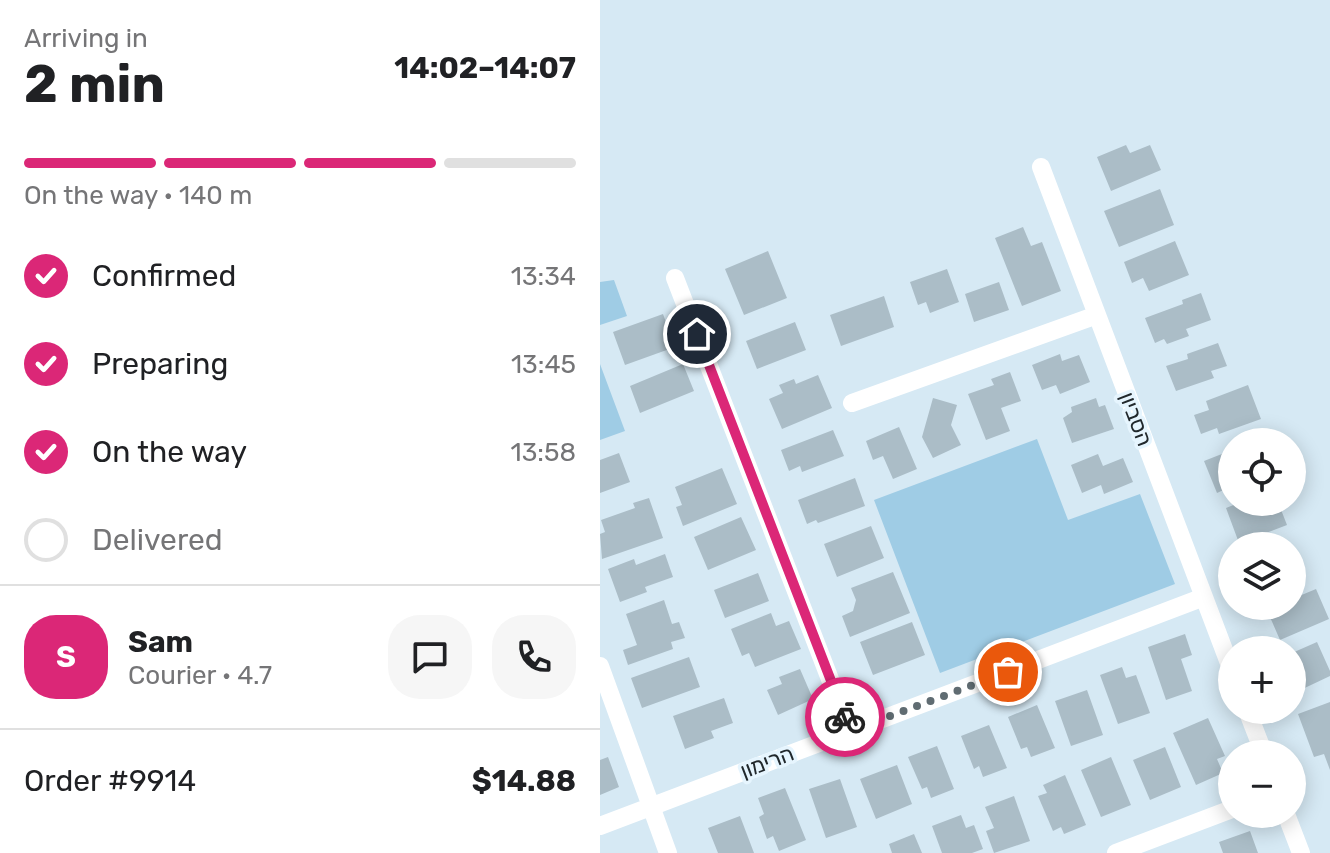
<!DOCTYPE html>
<html lang="en">
<head>
<meta charset="utf-8">
<style>
	body { margin:0; font-family:Rubik,Heebo,sans-serif; background:#f6f6f6; color:#202124; height:100vh; display:flex; flex-direction:column; font-size:30px; white-space:nowrap }
	* { box-sizing:border-box; margin:0 }
	p { font-size:26px; color:#757577 }
	.icon { flex:none; width:44px; height:44px; fill:none; stroke:currentColor; stroke-width:2; stroke-linecap:round; stroke-linejoin:round }
	.map { position:relative; flex:1; overflow:hidden }
	.side { display:flex; flex-direction:column; background:#fff; width:600px }
	.side>* { flex:none }
	.buttons { position:absolute; left:618px; top:428px; display:grid; gap:16px }
	.buttons a { display:grid; place-items:center; width:88px; height:88px; border-radius:50%; background:#fff; box-shadow:0 4px 20px #0003; font-size:40px }
	.pin { position:absolute; display:grid; place-items:center; width:68px; height:68px; color:#fff; margin:-34px; border:4px solid #fff; border-radius:50%; box-shadow:0 2px 8px #0007 }
	.courier { position:absolute; display:grid; place-items:center; width:80px; height:80px; margin:-40px; border:6px solid #db2777; border-radius:50%; background:#fff; color:#222; box-shadow:0 2px 10px #0007 }
	.headline em { font-style:normal; font-weight:700 }
	.headline div { display:flex; flex-direction:column-reverse }
	.headline { display:flex; align-items:center; justify-content:space-between; height:136px; padding:0 24px }
	h1 { font-size:52px; font-weight:700; line-height:60px }
	.bar { display:grid; grid-template-columns:repeat(4,1fr); gap:12px 8px; align-content:center; height:96px; padding:0 24px }
	.bar i { height:10px; border-radius:6px; background:#e0e0e0 }
	.bar .active { background:#db2777 }
	.bar p { grid-column:span 4 }
	.line { display:flex; align-items:center; gap:20px; padding:0 24px; border-top:2px solid #e0e0e0 }
	.line div { flex:1 }
	.round { display:grid; place-items:center; flex:none; width:84px; height:84px; border-radius:32px; background:#f6f6f6 }
	ol { padding:0 24px; list-style:none }
	li { display:flex; align-items:center; gap:24px; height:88px }
	li p { margin-inline-start:auto }
	li .icon { padding:8px; border-radius:50%; background:#db2777; color:#fff; stroke-width:4 }
	li:last-child { color:#757577 }
	li i { width:44px; height:44px; border:4px solid #e0e0e0; border-radius:50% }
	main { display:flex; flex:1; min-height:0 }
	.map>svg:first-child { display:block }
</style>
</head>
<body>
<main>
<section class="side">
<div class="headline"><div><h1>2 min</h1><p>Arriving in</p></div><em>14:02–14:07</em></div>
<div class="bar"><i class="active"></i><i class="active"></i><i class="active"></i><i></i><p>On the way · 140 m</p></div>
<ol>
<li><svg class="icon" aria-label="check" viewBox="0 0 24 24"><path d="M5 12l5 5 9-10"/></svg>Confirmed<p>13:34</p></li>
<li><svg class="icon" aria-label="check" viewBox="0 0 24 24"><path d="M5 12l5 5 9-10"/></svg>Preparing<p>13:45</p></li>
<li><svg class="icon" aria-label="check" viewBox="0 0 24 24"><path d="M5 12l5 5 9-10"/></svg>On the way<p>13:58</p></li>
<li><i></i>Delivered</li>
</ol>
<div class="line" style="height:144px"><b class="round" style="background:#db2777;color:#fff">S</b><div><b>Sam</b><p>Courier · 4.7</p></div><a class="round"><svg class="icon" aria-label="chat" viewBox="0 0 24 24"><path d="M4 5h16v11H9l-5 4z"/></svg></a><a class="round"><svg class="icon" aria-label="phone" viewBox="0 0 24 24"><path d="M5 4h4l2 5-3 2q2 4 5 5l2-3 5 2v4C11 20 4 13 5 4z"/></svg></a></div>
<div class="line" style="height:104px"><div>Order #9914</div><b>$14.88</b></div>
</section>
<div class="map">
<svg width="730" height="853" viewBox="0 0 730 853">
	<rect width="100%" height="100%" fill="#d6e9f4"/>
	<!-- green -->
	<path fill="#9fcce5" d="M 14,280 L 27,316 L 0,325 L 0,282 Z
		M 0,364 L 25,431 L 0,440 Z
		M 437,439 L 468,520 L 540,494 L 575,584 L 340,673 L 274,500 Z"/>
	<!-- building -->
	<path fill="#abbdc7" d="M 526,145 L 530,153 L 550,145 L 561,170 L 511,191 L 497,157 Z
		M 560,189 L 574,225 L 519,247 L 504,211 Z
		M 423,227 L 431,246 L 442,242 L 461,291 L 422,306 L 395,238 Z
		M 575,241 L 589,275 L 549,291 L 543,278 L 532,283 L 524,262 Z
		M 168,251 L 187,298 L 144,315 L 125,269 Z
		M 347,269 L 359,302 L 330,313 L 326,302 L 318,305 L 310,282 Z
		M 399,282 L 409,310 L 374,322 L 365,294 Z
		M 601,293 L 611,320 L 586,329 L 589,336 L 567,344 L 564,339 L 555,343 L 545,318 L 583,304 L 582,300 Z
		M 284,296 L 294,327 L 241,346 L 230,315 Z
		M 63,314 L 75,347 L 25,365 L 13,332 Z
		M 195,322 L 206,350 L 157,369 L 146,341 Z
		M 618,343 L 627,366 L 611,371 L 614,378 L 576,391 L 566,366 L 588,359 L 587,354 Z
		M 460,354 L 462,361 L 479,355 L 490,382 L 460,394 L 456,385 L 442,390 L 432,365 Z
		M 83,364 L 94,391 L 40,413 L 30,386 Z
		M 410,372 L 421,401 L 401,408 L 410,431 L 386,440 L 368,394 L 394,385 L 391,379 Z
		M 218,375 L 232,408 L 182,429 L 169,399 L 183,393 L 179,385 L 194,379 L 196,384 Z
		M 648,385 L 661,419 L 619,434 L 617,428 L 601,434 L 594,415 L 609,410 L 606,401 Z
		M 333,398 L 357,405 L 351,425 L 361,445 L 333,458 L 322,437 Z
		M 496,398 L 499,407 L 505,405 L 514,429 L 472,443 L 463,418 L 472,412 L 471,407 Z
		M 299,427 L 317,469 L 293,479 L 283,456 L 273,460 L 266,441 Z
		M 233,430 L 244,456 L 202,472 L 200,466 L 189,471 L 181,450 Z
		M 632,450 L 632,486 L 617,493 L 604,461 Z
		M 19,453 L 30,482 L 0,493 L 0,460 Z
		M 498,454 L 503,466 L 523,458 L 533,482 L 504,494 L 501,485 L 482,493 L 471,465 Z
		M 122,468 L 137,504 L 83,526 L 76,507 L 82,505 L 75,487 Z
		M 255,478 L 265,506 L 218,523 L 216,520 L 207,524 L 198,500 Z
		M 49,498 L 63,538 L 2,559 L 0,534 L 5,532 L 1,520 L 35,508 L 33,503 Z
		M 641,502 L 678,502 L 687,525 L 639,543 L 626,508 Z
		M 141,517 L 156,550 L 108,570 L 94,537 Z
		M 271,526 L 284,558 L 237,577 L 224,544 Z
		M 65,554 L 73,577 L 45,587 L 47,592 L 20,602 L 8,569 L 34,559 L 36,565 Z
		M 293,572 L 310,613 L 250,637 L 242,616 L 253,611 L 256,600 L 251,588 Z
		M 158,573 L 169,601 L 125,618 L 114,590 Z
		M 716,589 L 729,619 L 680,640 L 667,610 L 676,606 L 692,606 L 692,599 Z
		M 64,600 L 72,624 L 79,622 L 85,638 L 71,642 L 73,649 L 28,665 L 23,650 L 37,645 L 26,614 Z
		M 171,613 L 176,626 L 189,621 L 201,649 L 155,667 L 149,653 L 142,656 L 131,629 Z
		M 312,622 L 325,655 L 273,675 L 260,642 Z
		M 585,634 L 592,655 L 581,659 L 592,691 L 566,700 L 548,647 Z
		M 717,642 L 730,671 L 730,676 L 692,694 L 692,653 Z
		M 89,657 L 100,687 L 42,708 L 31,678 Z
		M 522,667 L 526,678 L 536,675 L 550,713 L 518,724 L 500,675 Z
		M 200,669 L 213,699 L 178,715 L 167,690 L 182,684 L 179,677 Z
		M 487,690 L 503,735 L 471,746 L 455,701 Z
		M 124,698 L 133,723 L 111,731 L 114,738 L 85,749 L 73,716 Z
		M 730,702 L 730,770 L 724,754 L 714,757 L 698,714 Z
		M 437,705 L 455,748 L 431,757 L 427,747 L 421,749 L 408,717 Z
		M 608,718 L 625,756 L 617,759 L 623,773 L 596,785 L 573,733 Z
		M 389,725 L 407,768 L 383,777 L 379,766 L 374,769 L 361,736 Z
		M 337,746 L 354,789 L 331,798 L 327,787 L 322,789 L 308,757 Z
		M 565,747 L 581,787 L 550,800 L 533,760 Z
		M 8,757 L 19,787 L 0,795 L 0,760 Z
		M 511,757 L 531,805 L 501,817 L 481,770 Z
		M 297,765 L 312,804 L 276,819 L 260,779 Z
		M 465,775 L 486,825 L 464,834 L 461,827 L 453,831 L 438,796 L 447,793 L 443,785 Z
		M 240,779 L 257,827 L 226,838 L 209,789 Z
		M 185,788 L 206,840 L 179,851 L 173,836 L 167,839 L 159,817 L 164,814 L 158,798 Z
		M 414,796 L 430,841 L 394,853 L 386,831 L 394,828 L 385,807 Z
		M 361,815 L 366,828 L 374,825 L 383,849 L 372,853 L 342,853 L 332,826 Z
		M 140,816 L 154,853 L 118,853 L 108,828 Z
		M 650,831 L 658,853 L 623,853 L 619,842 Z
		M 314,834 L 322,853 L 292,853 L 289,844 Z"/>
	<g fill="none" stroke-linecap="round" stroke-linejoin="round">
		<!-- street -->
		<path stroke="#fff" stroke-width="18" d="M 441,167 L 632,671
			M 75,278 L 250,731
			M 252,403 L 497,315
			M 0,666 L 68,853
			M 647,710 L 664,754
			M 686,814 L 701,853
			M 0,826 L 604,597
			M 516,853 L 632,809"/>
	</g>
	<g fill="none" stroke-linecap="round" stroke-linejoin="round">
		<!-- done -->
		<path stroke="#606c72" stroke-width="8" stroke-dasharray="0 14.4" d="M 245,717 L 250,731 L 408,672"/>
		<!-- route -->
		<path stroke="#db2777" stroke-width="10" d="M 97,334 L 245,717"/>
	</g>
	<g text-anchor="middle" dominant-baseline="central" stroke-width="7" stroke-linejoin="round" paint-order="stroke">
		<!-- street labels -->
		<g font-size="22" fill="#21282c" stroke="#e6f5fe">
			<text transform="translate(536 419) rotate(69)">הסביון</text>
			<text transform="translate(167 762) rotate(-21)">הרימון</text>
		</g>
	</g>
</svg>
<div class="buttons">
<a><svg class="icon" aria-label="locate" viewBox="0 0 24 24"><circle cx="12" cy="12" r="6"/><path d="M12 2v4M12 18v4M2 12h4M18 12h4"/></svg></a>
<a><svg class="icon" aria-label="layers" viewBox="0 0 24 24"><path d="M12 4l9 5-9 5-9-5zM3 14l9 5 9-5"/></svg></a>
<a>+</a>
<a>−</a>
</div>
<div class="pin" style="left:408px;top:672px;background:#ea580c"><svg class="icon" aria-label="bag" viewBox="0 0 24 24"><path d="M5 8h14l-1 12H6zM9 8a3 3 0 0 1 6 0"/></svg></div>
<div class="pin" style="left:97px;top:334px;background:#1f2937"><svg class="icon" aria-label="home" viewBox="0 0 24 24"><path d="M3 11l9-7 9 7M6 9v11h12V9"/></svg></div>
<div class="courier" style="left:245px;top:717px"><svg class="icon" aria-label="bike" viewBox="0 0 24 24"><circle cx="6" cy="16" r="4"/><circle cx="18" cy="16" r="4"/><path d="M6 16l4-8h5l3 8M10 8l3 8H6M13 5h3"/></svg></div>
</div>
</main>
</body>
</html>
